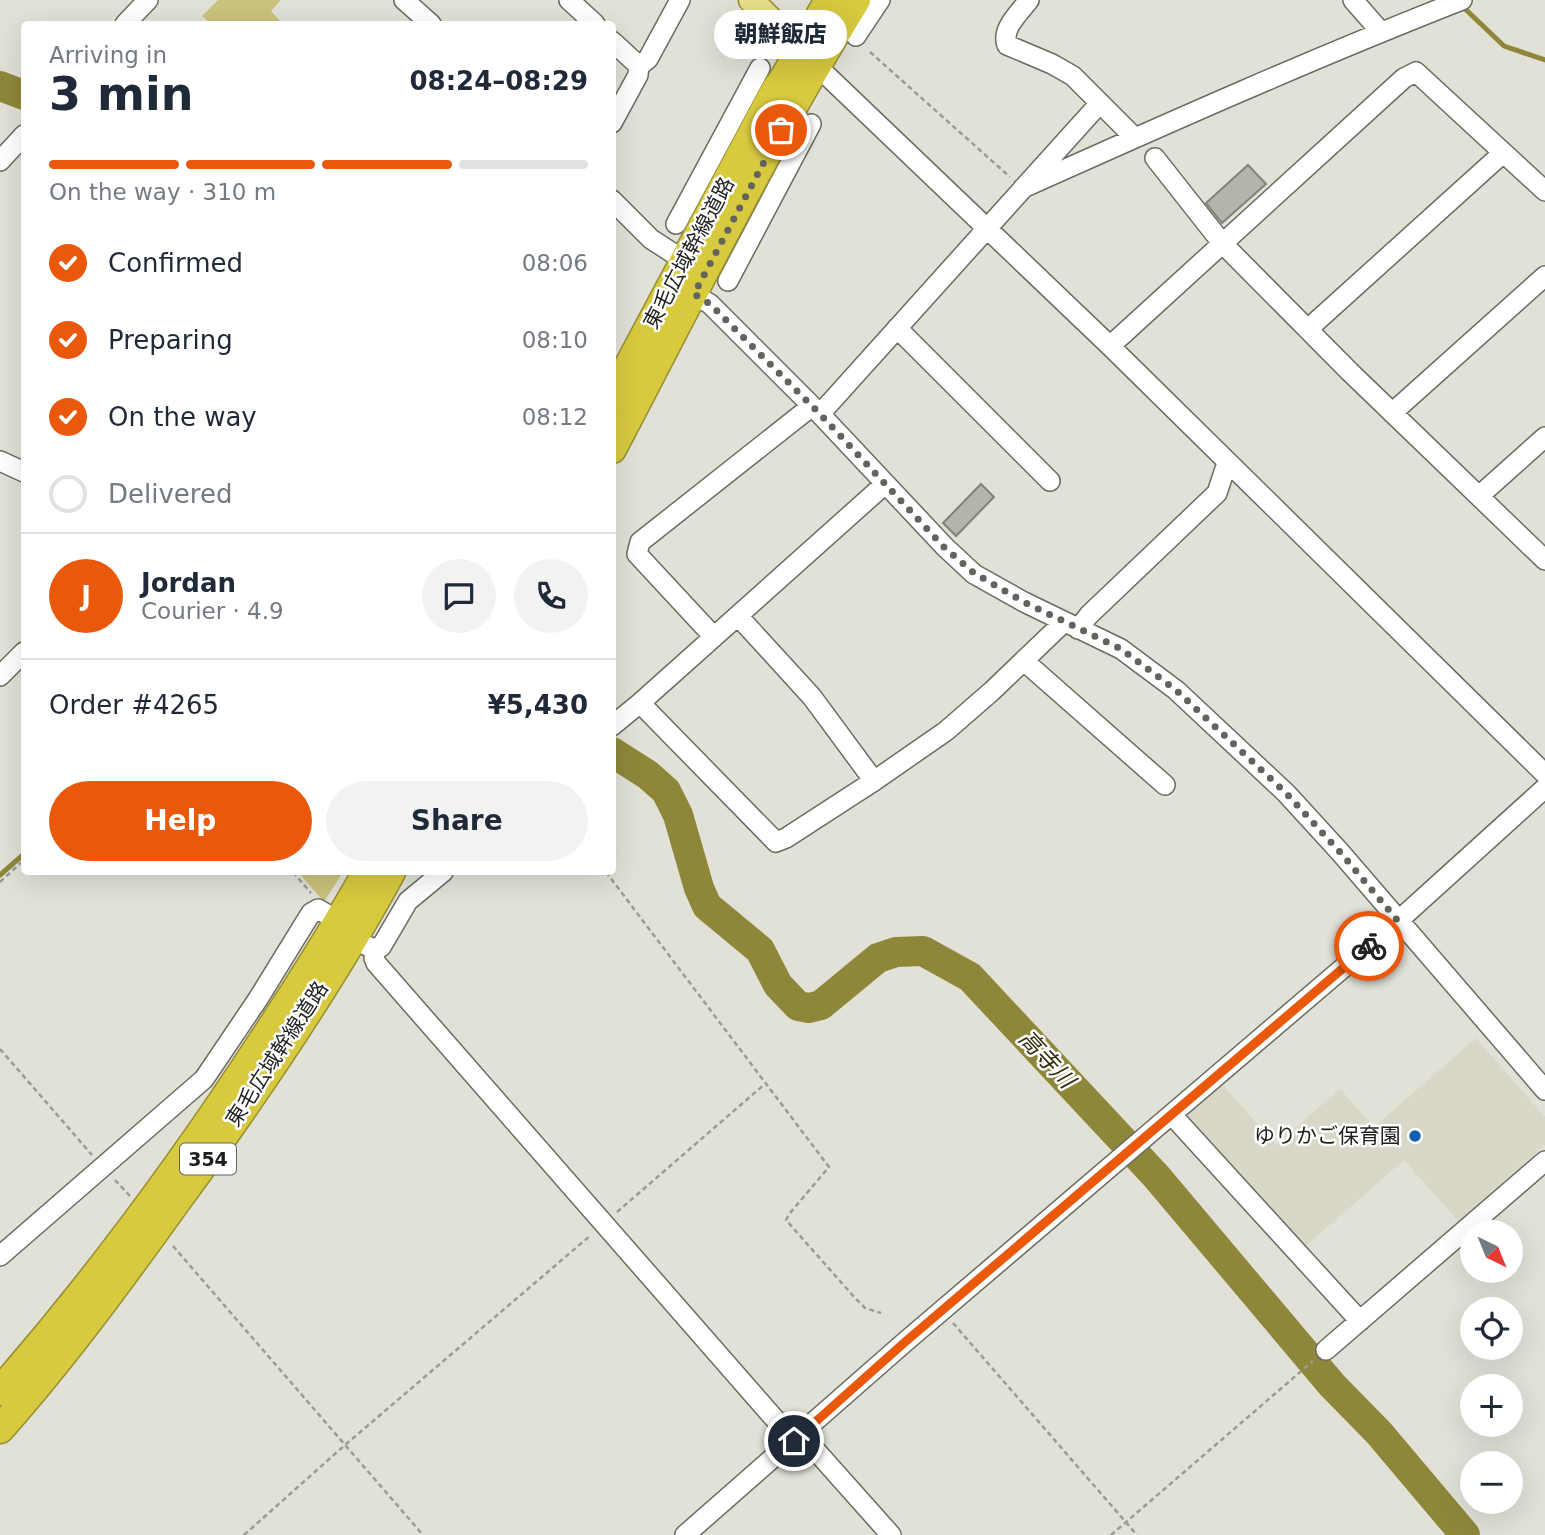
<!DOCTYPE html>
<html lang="en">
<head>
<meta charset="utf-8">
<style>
	body { margin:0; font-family:"DejaVu Sans","Noto Sans JP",sans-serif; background:#f2f2f3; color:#1f2937; height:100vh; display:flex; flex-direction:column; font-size:26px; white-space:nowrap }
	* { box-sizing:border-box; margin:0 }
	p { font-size:23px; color:#747a83 }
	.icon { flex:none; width:38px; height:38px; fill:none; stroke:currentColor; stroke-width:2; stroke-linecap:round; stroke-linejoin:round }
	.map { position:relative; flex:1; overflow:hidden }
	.details { position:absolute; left:21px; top:21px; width:595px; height:854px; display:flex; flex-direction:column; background:#fff; border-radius:7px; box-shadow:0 7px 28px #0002 }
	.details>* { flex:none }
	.needle { width:46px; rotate:137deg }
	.tools { position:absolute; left:1460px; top:1220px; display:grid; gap:14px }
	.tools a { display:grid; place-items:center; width:63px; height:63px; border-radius:50%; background:#fff; box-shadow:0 7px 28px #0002; font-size:35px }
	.pin { position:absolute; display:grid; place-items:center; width:60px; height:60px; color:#fff; margin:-30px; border:4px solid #fff; border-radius:50%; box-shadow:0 2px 7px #0007 }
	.courier { position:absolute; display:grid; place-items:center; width:70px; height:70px; margin:-35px; border:5px solid #ea580c; border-radius:50%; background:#fff; color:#222; box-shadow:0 2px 9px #0007 }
	.bubble { position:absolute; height:49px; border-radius:24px; background:#fff; box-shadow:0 7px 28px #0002; font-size:23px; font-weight:800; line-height:49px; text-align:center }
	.overview em { font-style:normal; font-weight:800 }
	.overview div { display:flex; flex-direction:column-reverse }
	.overview { display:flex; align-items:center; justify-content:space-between; height:119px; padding:0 28px }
	h1 { font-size:46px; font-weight:800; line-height:52px }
	.bar { display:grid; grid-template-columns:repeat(4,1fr); gap:10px 7px; align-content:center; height:84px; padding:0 28px }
	.bar i { height:9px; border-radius:5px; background:#e0e1e3 }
	.bar .current { background:#ea580c }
	.bar p { grid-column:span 4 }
	.line { display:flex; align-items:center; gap:18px; padding:0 28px; border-top:2px solid #e0e1e3 }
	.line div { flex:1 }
	.round { display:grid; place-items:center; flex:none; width:74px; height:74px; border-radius:37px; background:#f2f2f3 }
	ol { padding:0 28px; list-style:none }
	li { display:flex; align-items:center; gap:21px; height:77px }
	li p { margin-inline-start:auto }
	li .icon { padding:7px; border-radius:50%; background:#ea580c; color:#fff; stroke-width:4 }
	li:last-child { color:#747a83 }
	li i { width:38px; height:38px; border:4px solid #e0e1e3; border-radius:50% }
	.primary-button { display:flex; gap:14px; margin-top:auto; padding:14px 28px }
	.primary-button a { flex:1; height:80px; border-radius:42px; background:#ea580c; color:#fff; font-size:28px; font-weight:800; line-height:80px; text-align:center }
	.primary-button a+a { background:#f2f2f3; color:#1f2937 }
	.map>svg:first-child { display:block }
</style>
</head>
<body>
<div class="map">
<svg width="1545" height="1535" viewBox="0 0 1545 1535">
	<rect width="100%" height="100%" fill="#e2e1d8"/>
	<!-- built -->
	<path fill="#d9d7c7" d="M 1476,1038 L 1545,1117 L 1545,1145 L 1458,1221 L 1404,1160 L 1300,1251 L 1183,1117 L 1222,1084 L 1276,1145 L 1340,1089 L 1374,1127 Z"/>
	<!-- green -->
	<path fill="#cac37c" d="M 218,0 L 281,0 L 271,11 L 283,24 L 211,24 L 202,16 Z
		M 298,872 L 343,872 L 324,902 Z"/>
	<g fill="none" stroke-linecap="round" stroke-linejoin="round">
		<!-- stream -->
		<path stroke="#8e873a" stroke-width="5" d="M 1461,5 L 1504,46 L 1545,60
			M 0,875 L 24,854"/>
		<!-- river -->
		<path stroke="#8e873a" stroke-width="30" d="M 0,86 L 24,95
			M 612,752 L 648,775 L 666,791 L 678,815 L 699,888 L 707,906 L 760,950 L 778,985 L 798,1006 L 809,1008 L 821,1005 L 878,958 L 896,952 L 923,951 L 970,977 L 1156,1176 L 1332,1385 L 1379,1433 L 1465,1535"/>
	</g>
	<!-- building -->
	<path fill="#b4b4ab" stroke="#828179" stroke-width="2" d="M 1248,165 L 1266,184 L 1222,223 L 1206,203 Z
		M 981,484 L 994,497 L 956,536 L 943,523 Z"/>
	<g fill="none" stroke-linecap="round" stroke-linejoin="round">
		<!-- minor casing -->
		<g stroke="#6b6b62" stroke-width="22">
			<path id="minor" d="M 404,0 L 431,24
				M 569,0 L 595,24
				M 1029,0 C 1019,13 1001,29 1007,45 L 1052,64 L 1073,76 L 1135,138
				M 1353,0 L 1381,32
				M 125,24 L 148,0
				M 856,36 L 880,0
				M 612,41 L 639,66 L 638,75 L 612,123
				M 639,66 L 648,59 L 680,0
				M 817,66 L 1110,346 L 1545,774
				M 1155,158 L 1222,243 L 1350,372 L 1545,560
				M 0,161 L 24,135
				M 1023,188 C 1168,123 1314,58 1462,0
				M 612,200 L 651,239 L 685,261
				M 676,224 L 760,68
				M 728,281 L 811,124
				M 693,294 L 710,304 L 820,414 L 945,547 L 974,574 L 1024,602 L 1121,649 L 1176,690 L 1286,793 L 1340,852 L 1545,1090
				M 897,328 L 1050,481
				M 1308,329 L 1503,153
				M 1110,346 L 1404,78 L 1416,72 L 1545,191
				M 1392,413 L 1545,276
				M 820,414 L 1100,103
				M 0,461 L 24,472
				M 1479,496 L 1545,437
				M 738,616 L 812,697 L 874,781
				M 1078,629 L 1089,615 L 1217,493 L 1227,463
				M 714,637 L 637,554 L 640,542 L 812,406
				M 1024,661 L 1165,785
				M 0,676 L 24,652
				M 640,703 L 776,842 L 786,838 L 874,781 L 946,731 L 992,691 L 1064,622
				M 612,726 L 640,703 L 885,484
				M 367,946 L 376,949 L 381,947 L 408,901 L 443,872
				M 376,949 L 374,958 L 376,963 L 794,1441
				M 1172,1115 L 1360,1321
				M 0,1256 L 204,1079 L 258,999 L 311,913 L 318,909 L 338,921
				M 1326,1350 L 1545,1161
				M 801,1434 L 891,1535
				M 685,1535 L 905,1342 L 1398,921 L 1545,788"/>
		</g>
		<!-- major casing -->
		<g stroke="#968e32" stroke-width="27">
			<path id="major" d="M 751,0 L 813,61"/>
		</g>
		<!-- highway casing -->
		<g stroke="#968e32" stroke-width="31">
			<path id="highway" d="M 612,397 L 776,89 L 783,80 L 829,0
				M 612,449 C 691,299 766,145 856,0
				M 0,1391 C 96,1281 184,1162 264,1039 C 300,984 335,929 367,872
				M 0,1429 C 63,1358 120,1280 176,1202 C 253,1097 329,986 391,872"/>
		</g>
		<!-- path -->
		<path stroke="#9b9a93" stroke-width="2.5" stroke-dasharray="5 3.5" stroke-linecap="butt" d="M 870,52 L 1010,177
			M 293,872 L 311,893
			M 606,872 L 829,1167 L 790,1213 L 786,1220 L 855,1298 L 865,1308 L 881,1313
			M 0,882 L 24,860
			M 0,1049 L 92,1155
			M 115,1180 L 130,1196
			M 617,1212 L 766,1083
			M 173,1246 L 423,1535
			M 953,1323 L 1137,1535
			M 244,1535 L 345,1445 L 591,1235
			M 1111,1535 L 1313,1361"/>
		<!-- minor -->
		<use href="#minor" stroke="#fff" stroke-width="19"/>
		<!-- major -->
		<use href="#major" stroke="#e7df8c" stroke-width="24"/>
		<!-- highway -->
		<use href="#highway" stroke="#d7ca3f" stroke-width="28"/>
	</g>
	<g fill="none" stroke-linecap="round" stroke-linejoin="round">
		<!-- done -->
		<path stroke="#63625d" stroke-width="7" stroke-dasharray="0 12.6" d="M 781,130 L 694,294 L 710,304 L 820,414 L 944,547 L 974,573 L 1024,602 L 1121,649 L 1176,690 L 1286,793 L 1340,852 L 1398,921 L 1369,946"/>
		<!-- route -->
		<path stroke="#ea580c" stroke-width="9" d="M 794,1441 L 905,1342 L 1369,946"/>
	</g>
	<!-- markers -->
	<circle fill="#1260af" stroke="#fff" stroke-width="2.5" cx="1415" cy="1136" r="7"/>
	<g text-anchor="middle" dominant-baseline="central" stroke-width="5" stroke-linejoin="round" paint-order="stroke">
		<!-- shield labels -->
		<rect fill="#fff" stroke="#62625f" stroke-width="2" x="180" y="1143.5" width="56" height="31" rx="5"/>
		<g font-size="19" font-weight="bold" fill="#1e1e1b">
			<text x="208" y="1159">354</text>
		</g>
		<!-- street labels -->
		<g font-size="21" fill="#1e1e1b" stroke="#fff">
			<text transform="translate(689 253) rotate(-62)">東毛広域幹線道路</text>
			<text transform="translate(277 1054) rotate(-57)">東毛広域幹線道路</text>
		</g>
		<!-- poi labels -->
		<g font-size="21" fill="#1e1e1b" stroke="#fff" text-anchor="end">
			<text x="1401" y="1136">ゆりかご保育園</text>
		</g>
		<!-- water labels -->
		<g font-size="23" font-style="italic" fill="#2f2c09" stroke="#fff">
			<text transform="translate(1047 1059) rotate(47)">高寺川</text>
		</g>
	</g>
</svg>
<div class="tools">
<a><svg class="needle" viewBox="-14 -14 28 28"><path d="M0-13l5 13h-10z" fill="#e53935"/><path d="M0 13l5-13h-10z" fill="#747a83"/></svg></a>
<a><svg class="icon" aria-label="locate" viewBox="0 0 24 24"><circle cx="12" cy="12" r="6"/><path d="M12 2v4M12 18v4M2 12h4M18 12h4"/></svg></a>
<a>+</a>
<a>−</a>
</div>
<div class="pin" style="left:781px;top:130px;background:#ea580c"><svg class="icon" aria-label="bag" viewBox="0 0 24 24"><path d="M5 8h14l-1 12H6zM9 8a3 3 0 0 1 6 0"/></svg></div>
<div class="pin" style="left:794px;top:1441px;background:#1f2937"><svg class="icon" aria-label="home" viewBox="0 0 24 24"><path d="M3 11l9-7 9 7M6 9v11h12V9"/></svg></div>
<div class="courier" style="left:1369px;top:946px"><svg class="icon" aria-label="bike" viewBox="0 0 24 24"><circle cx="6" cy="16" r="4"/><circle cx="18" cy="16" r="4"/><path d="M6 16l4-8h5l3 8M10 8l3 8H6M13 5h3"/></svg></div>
<div class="bubble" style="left:714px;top:10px;width:133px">朝鮮飯店</div>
<section class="details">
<div class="overview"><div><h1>3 min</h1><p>Arriving in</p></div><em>08:24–08:29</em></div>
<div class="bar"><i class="current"></i><i class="current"></i><i class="current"></i><i></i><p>On the way · 310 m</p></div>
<ol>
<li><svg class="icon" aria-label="check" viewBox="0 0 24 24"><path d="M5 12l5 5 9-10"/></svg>Confirmed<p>08:06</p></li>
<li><svg class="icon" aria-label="check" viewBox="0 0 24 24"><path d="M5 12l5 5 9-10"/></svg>Preparing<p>08:10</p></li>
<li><svg class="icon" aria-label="check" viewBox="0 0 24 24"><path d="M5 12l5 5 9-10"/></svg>On the way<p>08:12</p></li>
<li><i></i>Delivered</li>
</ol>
<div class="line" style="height:126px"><b class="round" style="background:#ea580c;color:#fff">J</b><div><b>Jordan</b><p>Courier · 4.9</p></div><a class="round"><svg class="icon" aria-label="chat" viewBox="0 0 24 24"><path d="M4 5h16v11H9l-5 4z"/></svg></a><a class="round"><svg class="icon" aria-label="phone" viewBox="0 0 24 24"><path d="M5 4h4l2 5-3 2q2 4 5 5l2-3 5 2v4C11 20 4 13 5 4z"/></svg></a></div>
<div class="line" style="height:91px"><div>Order #4265</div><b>¥5,430</b></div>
<div class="primary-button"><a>Help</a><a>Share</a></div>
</section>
</div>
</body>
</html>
